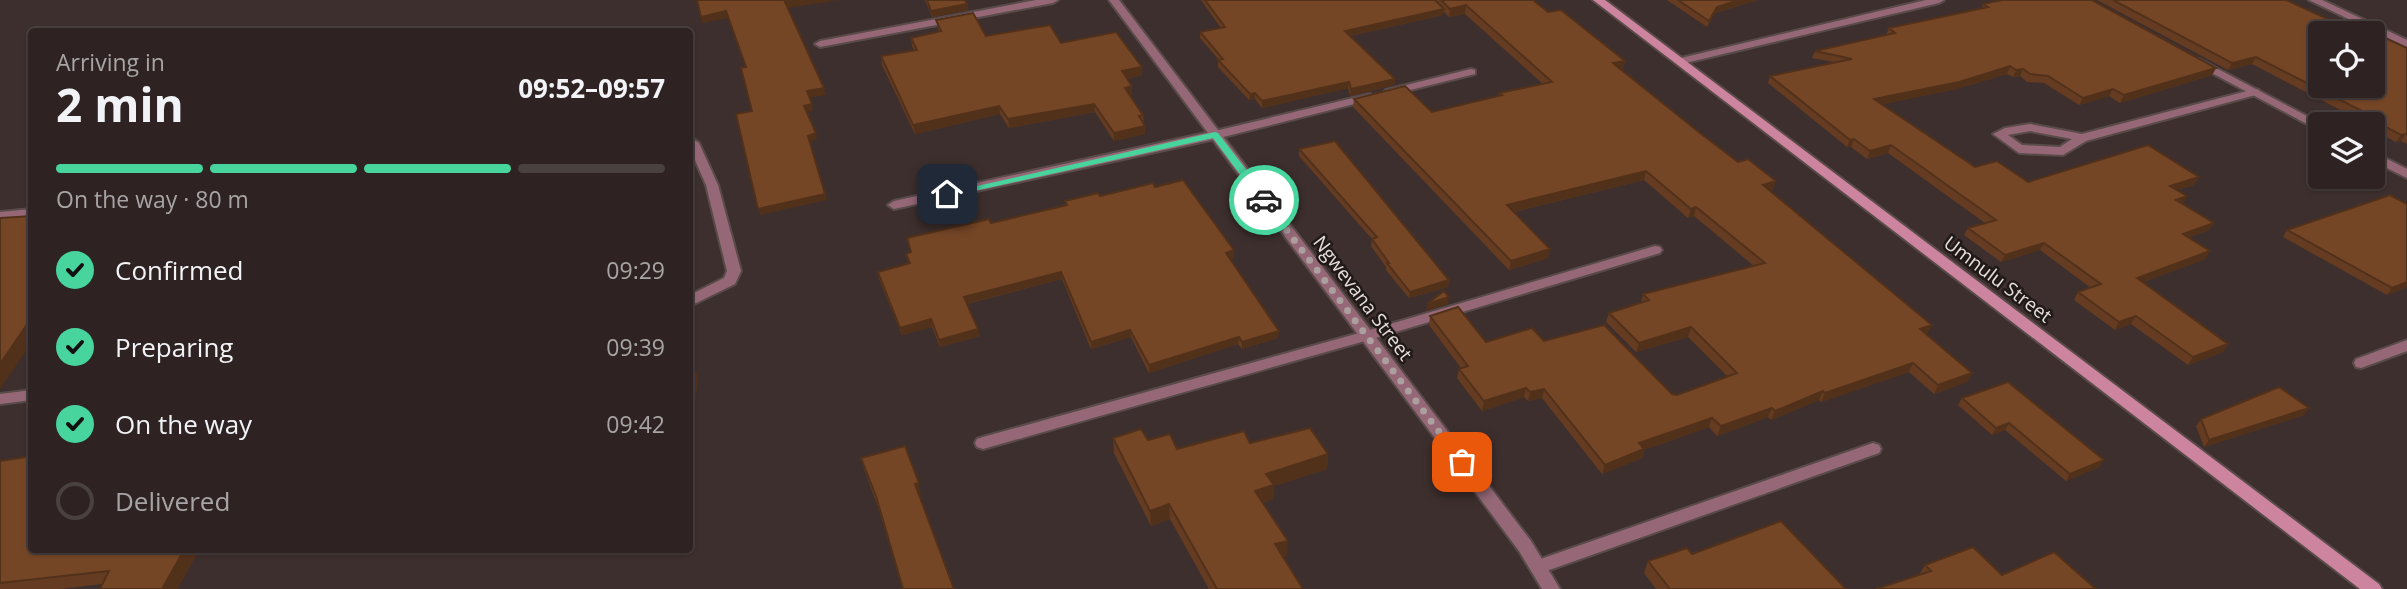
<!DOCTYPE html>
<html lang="en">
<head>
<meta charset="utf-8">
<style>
	body { margin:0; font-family:"Open Sans",sans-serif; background:#362b2a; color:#f1f3f6; height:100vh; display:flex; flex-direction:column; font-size:26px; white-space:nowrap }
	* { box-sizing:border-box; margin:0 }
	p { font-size:23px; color:#a7a4a5 }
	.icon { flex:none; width:38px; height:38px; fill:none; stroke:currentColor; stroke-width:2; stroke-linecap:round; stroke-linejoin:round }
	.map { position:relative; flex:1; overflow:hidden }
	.panel { position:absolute; left:28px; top:28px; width:665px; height:525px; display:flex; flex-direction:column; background:#2e2322; border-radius:7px; box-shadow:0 2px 5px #0004,0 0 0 2px #494040 }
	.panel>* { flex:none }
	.fabs { position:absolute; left:2308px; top:21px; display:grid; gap:14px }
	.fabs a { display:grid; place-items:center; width:77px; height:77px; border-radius:7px; background:#2e2322; box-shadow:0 2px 5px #0004,0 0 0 2px #494040; font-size:35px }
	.pin { position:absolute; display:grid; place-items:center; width:60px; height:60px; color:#fff; margin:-30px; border-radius:14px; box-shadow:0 4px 10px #0006 }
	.courier { position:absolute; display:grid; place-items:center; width:70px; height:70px; margin:-35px; border:5px solid #48d49d; border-radius:50%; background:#fff; color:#222; box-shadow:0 2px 9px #0007 }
	.head em { font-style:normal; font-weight:700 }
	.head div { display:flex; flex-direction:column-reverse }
	.head { display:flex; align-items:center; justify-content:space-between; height:119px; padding:0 28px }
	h1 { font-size:46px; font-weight:700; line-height:52px }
	.bar { display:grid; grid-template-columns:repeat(4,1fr); gap:10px 7px; align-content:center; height:84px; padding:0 28px }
	.bar i { height:9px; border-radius:5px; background:#494040 }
	.bar .on { background:#48d49d }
	.bar p { grid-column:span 4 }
	ol { padding:0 28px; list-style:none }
	li { display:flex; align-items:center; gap:21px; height:77px }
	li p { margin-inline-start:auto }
	li .icon { padding:7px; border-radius:50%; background:#48d49d; color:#111; stroke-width:4 }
	li:last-child { color:#a7a4a5 }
	li i { width:38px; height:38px; border:4px solid #494040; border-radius:50% }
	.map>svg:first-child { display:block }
</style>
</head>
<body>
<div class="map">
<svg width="2407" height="589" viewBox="0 0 2407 589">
	<rect width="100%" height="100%" fill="#3d2f2d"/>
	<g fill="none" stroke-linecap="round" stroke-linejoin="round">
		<!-- lane casing -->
		<g stroke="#584b49" stroke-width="4">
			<path id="lane" d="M 1036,0 L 1058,0 L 1053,3 L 820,47 L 815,44 L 820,41 Z
				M 1471,69 L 1475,70 L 1475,74 L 1390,95 L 1384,92 L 1386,90 Z
				M 2255,89 L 2259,90 L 2259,94 L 2086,141 L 2063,155 L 2019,153 L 1993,134 L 2005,128 L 2030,124 L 2082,134 ZM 2030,131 L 2072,139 L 2060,147 L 2022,145 L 2008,135 Z
				M 1370,94 L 1376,97 L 1374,99 L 1215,139 L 894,209 L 888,205 L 894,201 L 1215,131 Z
				M 1655,246 L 1660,247 L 1662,250 L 1660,253 L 1372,339 L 983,449 L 977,447 L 975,443 L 977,439 L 983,437 L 1363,332 Z
				M 2407,340 L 2407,351 L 2361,368 L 2356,367 L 2354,363 L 2356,359 Z
				M 1873,443 L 1879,445 L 1881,449 L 1879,453 L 1538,574 L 1532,572 L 1529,567 L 1532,562 Z"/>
		</g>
		<!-- street casing -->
		<g stroke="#584b49" stroke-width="4">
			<path id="street" d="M 1109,0 L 1119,0 L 1531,541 L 1560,589 L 1542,589 L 1519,551 Z
				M 1926,0 L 1944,0 L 1939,3 L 1681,64 L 1675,61 L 1681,58 Z
				M 2309,0 L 2322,0 L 2407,40 L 2407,47 Z
				M 2199,59 L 2322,124 L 2320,131 L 2195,64 L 2193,62 Z
				M 693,139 L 699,143 L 718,185 L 741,271 L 735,284 L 690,306 L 690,295 L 724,278 L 727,271 L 706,185 L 690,149 L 690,140 Z
				M 2373,152 L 2407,169 L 2407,178 L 2373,161 Z
				M 32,209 L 32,217 L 0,220 L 0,212 Z
				M 32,390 L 32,400 L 0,404 L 0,394 Z"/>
		</g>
		<!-- secondary casing -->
		<g stroke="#584b49" stroke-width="4">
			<path id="secondary" d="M 1593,0 L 1605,0 L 2379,584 L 2382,589 L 2360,589 Z"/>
		</g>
		<!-- lane -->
		<use href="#lane" fill="#966877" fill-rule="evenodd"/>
		<!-- street -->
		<use href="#street" fill="#966877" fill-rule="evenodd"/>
		<!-- secondary -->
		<use href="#secondary" fill="#cd849e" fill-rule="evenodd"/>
	</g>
	<!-- wall -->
	<path fill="#653c21" d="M 925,0 L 965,0 L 967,4 L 968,10 L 932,17 Z
		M 1201,0 L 1533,0 L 1548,12 L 1625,61 L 1623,69 L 1621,70 L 1773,190 L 1770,190 L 1927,334 L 1926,334 L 1972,373 L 1967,382 L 1934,394 L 1909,372 L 1821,402 L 1819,400 L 1771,420 L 1768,417 L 1717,436 L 1709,427 L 1644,450 L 1642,458 L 1602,474 L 1542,398 L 1528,401 L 1524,397 L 1482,411 L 1457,378 L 1459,369 L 1461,368 L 1429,325 L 1430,316 L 1486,342 L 1544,341 L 1672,394 L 1677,395 L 1728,377 L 1688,337 L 1636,352 L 1606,322 L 1609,313 L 1641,303 L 1643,294 L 1754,266 L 1694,216 L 1688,218 L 1644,180 L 1514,212 L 1548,258 L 1509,270 L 1353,107 L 1354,99 L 1432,112 L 1499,96 L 1499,93 L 1543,84 L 1465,14 L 1449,17 L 1444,12 L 1443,15 L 1350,36 L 1395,79 L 1394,85 L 1350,96 L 1348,88 L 1262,108 L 1255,99 L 1249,100 L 1218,67 L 1218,60 L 1219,60 L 1200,38 L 1200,32 L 1221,28 Z
		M 1667,0 L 1758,0 L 1715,13 L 1707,27 Z
		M 2097,0 L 2286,0 L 2320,33 L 2407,48 L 2407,144 L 2401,141 L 2396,142 L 2373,130 L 2373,124 L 2361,124 L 2351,119 L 2352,116 L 2252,64 L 2228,70 Z
		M 1983,4 L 2216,68 L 2212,75 L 2120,103 L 2109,96 L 2079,105 L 2044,83 L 2027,82 L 2020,76 L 2013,77 L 2007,74 L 1956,89 L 1882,104 L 1975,167 L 2028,182 L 2194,185 L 2176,190 L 2187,196 L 2182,204 L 2214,223 L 2209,230 L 2189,237 L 2210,251 L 2205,259 L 2143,282 L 2228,344 L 2223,352 L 2188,365 L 2131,324 L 2115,330 L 2074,300 L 2078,292 L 2091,288 L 2040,250 L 2001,262 L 1964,235 L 1968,228 L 1985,223 L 1888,153 L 1867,159 L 1851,147 L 1847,147 L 1768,83 L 1770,76 L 1834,62 L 1812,58 L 1815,51 L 1886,35 L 1889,28 L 1982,8 Z
		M 936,20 L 986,36 L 1061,43 L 1142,75 L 1127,79 L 1132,94 L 1130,95 L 1143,115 L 1145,134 L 1114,141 L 1095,112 L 1009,128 L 1000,114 L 915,134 L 882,65 L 881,56 L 914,50 L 912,46 L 911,38 L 939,32 Z
		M 1299,149 L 1449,280 L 1448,287 L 1409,298 L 1386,270 L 1386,267 L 1371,246 L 1372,239 L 1299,156 Z
		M 1155,187 L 1234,250 L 1234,258 L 1230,259 L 1278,338 L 1242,349 L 1238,344 L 1149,373 L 1131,337 L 1091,349 L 1062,279 L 967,304 L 980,336 L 940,347 L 932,327 L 902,335 L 879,279 L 878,272 L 909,264 L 906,254 L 911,252 L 907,238 L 991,223 L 1065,206 L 1065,201 Z
		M 2287,230 L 2407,287 L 2387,295 L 2283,237 Z
		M 1962,398 L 2099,467 L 2066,481 L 2005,430 L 1992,435 L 1958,405 Z
		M 2309,408 L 2304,415 L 2204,447 L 2196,426 L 2201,419 Z
		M 1113,438 L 1148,440 L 1177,449 L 1250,443 L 1328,454 L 1327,469 L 1274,486 L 1273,499 L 1263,503 L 1287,556 L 1283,557 L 1303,589 L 1209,589 L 1170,519 L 1151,526 L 1114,453 Z
		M 861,458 L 921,494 L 919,495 L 954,589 L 903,589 L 878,507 L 864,469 Z
		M 0,461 L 32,550 L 199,550 L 177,589 L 102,584 L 60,589 L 0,589 Z
		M 1692,554 L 1846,589 L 1656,589 L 1644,573 L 1648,561 Z
		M 1925,565 L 2002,575 L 1919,575 Z"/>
	<!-- shaded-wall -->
	<path fill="#52311b" d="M 799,0 L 839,0 L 787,8 L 785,2 Z
		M 1739,0 L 1758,0 L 1715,13 L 1707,27 L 1709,21 L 1717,7 Z
		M 967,4 L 968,10 L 932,17 L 931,11 Z
		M 1466,5 L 1465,14 L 1449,17 L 1450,9 Z
		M 1444,9 L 1443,15 L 1345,37 L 1345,31 Z
		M 726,11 L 728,18 L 702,23 L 701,17 Z
		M 2256,57 L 2252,64 L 2228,70 L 2232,63 Z
		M 1625,61 L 1623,69 L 1611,71 L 1613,63 Z
		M 2010,66 L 2007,74 L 1956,89 L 1871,107 L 1874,99 Z
		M 1142,67 L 1142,75 L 1122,80 L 1122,71 Z
		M 2216,68 L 2212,75 L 2120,103 L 2124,95 Z
		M 2023,69 L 2020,76 L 2013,77 L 2016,70 Z
		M 1395,79 L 1394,85 L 1350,96 L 1351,89 Z
		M 1349,82 L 1348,88 L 1262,108 L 1262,101 Z
		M 1132,86 L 1132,94 L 1126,96 L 1125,88 Z
		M 824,88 L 826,95 L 808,98 L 807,91 Z
		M 2113,89 L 2109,96 L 2079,105 L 2083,98 Z
		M 1255,93 L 1255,99 L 1249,100 L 1250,94 Z
		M 812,104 L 813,111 L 806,112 L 804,106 Z
		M 1094,104 L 1095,112 L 1009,128 L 1008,119 Z
		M 999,106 L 1000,114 L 915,134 L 913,125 Z
		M 1145,126 L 1145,134 L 1114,141 L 1114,133 Z
		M 816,133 L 817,139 L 810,142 L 808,136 Z
		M 2406,133 L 2401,141 L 2396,142 L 2401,135 Z
		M 1854,139 L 1851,147 L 1847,147 L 1850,140 Z
		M 1891,145 L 1888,153 L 1867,159 L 1870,151 Z
		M 1646,171 L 1644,180 L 1505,214 L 1507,205 Z
		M 2199,177 L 2194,185 L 2165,193 L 2170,186 Z
		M 1776,181 L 1773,190 L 1760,193 L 1763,185 Z
		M 825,194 L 827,200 L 760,215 L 758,209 Z
		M 2187,196 L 2182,204 L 2176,200 Z
		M 1696,207 L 1694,216 L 1688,218 L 1691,209 Z
		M 2214,223 L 2209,230 L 2178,241 L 2183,234 Z
		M 2044,243 L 2040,250 L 2001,262 L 2005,255 Z
		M 1550,249 L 1548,258 L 1509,270 L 1511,261 Z
		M 1234,250 L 1234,258 L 1226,260 L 1226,253 Z
		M 2210,251 L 2205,259 L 2132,286 L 2137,278 Z
		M 1061,272 L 1062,279 L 965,304 L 964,297 Z
		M 1449,280 L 1448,287 L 1409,298 L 1410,292 Z
		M 2407,282 L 2407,287 L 2387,295 L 2392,288 Z
		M 1449,297 L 1448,304 L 1426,311 L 1427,304 Z
		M 2136,316 L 2131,324 L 2115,330 L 2119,322 Z
		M 32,317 L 32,342 L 0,389 L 0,364 Z
		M 931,319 L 932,327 L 902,335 L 900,328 Z
		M 1932,325 L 1927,334 L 1915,339 L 1920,329 Z
		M 1691,327 L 1688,337 L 1636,352 L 1639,343 Z
		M 978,329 L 980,336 L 940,347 L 939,340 Z
		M 1130,330 L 1131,337 L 1091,349 L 1091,342 Z
		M 1279,331 L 1278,338 L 1242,349 L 1242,342 Z
		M 1239,337 L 1238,344 L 1149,373 L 1149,365 Z
		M 2228,344 L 2223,352 L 2188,365 L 2193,357 Z
		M 1913,363 L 1909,372 L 1821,402 L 1825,393 Z
		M 696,373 L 698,380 L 694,411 L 690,412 L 690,404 Z
		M 1972,373 L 1967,382 L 1934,394 L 1938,385 Z
		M 1526,388 L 1524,397 L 1482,411 L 1484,401 Z
		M 1544,389 L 1542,398 L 1528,401 L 1530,392 Z
		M 1823,391 L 1819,400 L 1771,420 L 1775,411 Z
		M 1772,408 L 1768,417 L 1717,436 L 1721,426 Z
		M 2309,408 L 2304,415 L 2204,447 L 2209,440 Z
		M 1712,418 L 1709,427 L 1644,450 L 1642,458 L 1602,474 L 1605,465 L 1639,443 Z
		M 2009,423 L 2005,430 L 1992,435 L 1996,428 Z
		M 1328,454 L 1327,469 L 1274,486 L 1273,499 L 1255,506 L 1255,491 L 1266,474 Z
		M 2104,460 L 2099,467 L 2066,481 L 2070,474 Z
		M 919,483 L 921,494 L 918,495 L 915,484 Z
		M 1169,504 L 1170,519 L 1151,526 L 1150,511 Z
		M 1288,541 L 1287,556 L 1275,559 L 1275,544 Z
		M 184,550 L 199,550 L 177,589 L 162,589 Z"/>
	<!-- building -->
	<path fill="#754626" stroke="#52311b" stroke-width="2" d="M 697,0 L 799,0 L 785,2 L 824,88 L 807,91 L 812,104 L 804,106 L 816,133 L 808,136 L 825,194 L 758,209 L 736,114 L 752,111 L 741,68 L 746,67 L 726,11 L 701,17 Z
		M 927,0 L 965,0 L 967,4 L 931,11 Z
		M 1205,0 L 1435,0 L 1444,9 L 1345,31 L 1395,79 L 1351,89 L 1349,82 L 1262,101 L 1255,93 L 1250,94 L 1218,60 L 1223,59 L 1200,32 L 1225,27 Z
		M 1441,0 L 1533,0 L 1548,12 L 1561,10 L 1625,61 L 1613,63 L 1700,133 L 1738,162 L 1748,159 L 1776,181 L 1763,185 L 1932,325 L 1920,329 L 1972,373 L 1938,385 L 1913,363 L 1825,393 L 1823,391 L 1775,411 L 1772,408 L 1721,426 L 1712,418 L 1639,443 L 1644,449 L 1605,465 L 1544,389 L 1530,392 L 1526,388 L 1484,401 L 1459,369 L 1468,366 L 1430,316 L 1458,307 L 1486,342 L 1532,328 L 1544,341 L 1604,325 L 1672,394 L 1677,395 L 1737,373 L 1691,327 L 1639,343 L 1609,313 L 1649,300 L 1643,294 L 1765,263 L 1696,207 L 1691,209 L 1646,171 L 1507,205 L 1550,249 L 1511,261 L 1354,99 L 1405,86 L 1432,112 L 1502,95 L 1499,93 L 1552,82 L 1466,5 L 1450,9 Z
		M 1678,0 L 1739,0 L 1717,7 L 1709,21 Z
		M 2002,0 L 2092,0 L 2216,68 L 2124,95 L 2113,89 L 2083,98 L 2048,76 L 2030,74 L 2023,69 L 2016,70 L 2010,66 L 1959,82 L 1874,99 L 1975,167 L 1997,161 L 2028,182 L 2148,145 L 2199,177 L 2170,186 L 2187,196 L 2176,200 L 2214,223 L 2183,234 L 2210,251 L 2137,278 L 2228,344 L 2193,357 L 2136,316 L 2119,322 L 2078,292 L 2101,284 L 2044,243 L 2005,255 L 1968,228 L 1996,220 L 1891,145 L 1870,151 L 1854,139 L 1850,140 L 1770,76 L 1852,59 L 1815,51 L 1895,33 L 1889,28 L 1988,7 L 1983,4 Z
		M 2113,0 L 2286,0 L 2358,33 L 2320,33 L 2320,86 L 2373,86 L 2373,40 L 2383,37 L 2407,48 L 2407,134 L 2401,135 L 2356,111 L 2360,110 L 2256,57 L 2232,63 Z
		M 973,13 L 986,36 L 1050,25 L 1061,43 L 1116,32 L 1142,67 L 1122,71 L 1132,86 L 1125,88 L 1143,115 L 1139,116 L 1145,126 L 1114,133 L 1094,104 L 1008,119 L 999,106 L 913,125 L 881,56 L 917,50 L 911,38 L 941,31 L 936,20 Z
		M 1335,141 L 1449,280 L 1410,292 L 1387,263 L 1389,263 L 1372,239 L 1377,237 L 1299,149 Z
		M 1183,180 L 1234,250 L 1226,253 L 1279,331 L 1242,342 L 1239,337 L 1149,365 L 1130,330 L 1091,342 L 1061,272 L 964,297 L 978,329 L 939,340 L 931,319 L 900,328 L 878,272 L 910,263 L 906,254 L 911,252 L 907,238 L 989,219 L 991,223 L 1067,205 L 1065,201 L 1098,193 L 1100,196 L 1153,183 L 1155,187 Z
		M 2390,195 L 2407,204 L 2407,282 L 2392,288 L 2287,230 Z
		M 32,216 L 32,317 L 0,364 L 0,218 Z
		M 1444,291 L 1449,297 L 1427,304 Z
		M 696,373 L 692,404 L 690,404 L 690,374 Z
		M 2008,382 L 2104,460 L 2070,474 L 2009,423 L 1996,428 L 1962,398 Z
		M 2279,387 L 2309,408 L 2209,440 L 2201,419 Z
		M 1310,428 L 1328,454 L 1266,474 L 1274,485 L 1255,491 L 1288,541 L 1275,544 L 1303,589 L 1217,589 L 1169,504 L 1150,511 L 1113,438 L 1141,429 L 1148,440 L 1170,434 L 1177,449 L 1244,431 L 1250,443 Z
		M 905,446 L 919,483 L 915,484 L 954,589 L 903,589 L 876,496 L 861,458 Z
		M 32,456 L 32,550 L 184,550 L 162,589 L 100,589 L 109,571 L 0,583 L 0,461 Z
		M 1781,521 L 1846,589 L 1670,589 L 1648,561 L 1687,548 L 1692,554 Z
		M 1973,547 L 2002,575 L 2054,552 L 2096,589 L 1876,589 L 1931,571 L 1925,565 Z"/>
	<!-- route -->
	<path fill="#48d49d" d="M 1215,132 L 1218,133 L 1268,198 L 1268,203 L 1261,203 L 1213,138 L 947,197 L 942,194 Z"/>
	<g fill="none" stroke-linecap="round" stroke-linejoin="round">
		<!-- done -->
		<path stroke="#aba09f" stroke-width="7" stroke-dasharray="0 12.6" d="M 1264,200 L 1462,462"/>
	</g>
	<g text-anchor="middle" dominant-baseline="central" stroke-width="5" stroke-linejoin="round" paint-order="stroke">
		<!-- street labels -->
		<g font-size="19" fill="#e6dddc" stroke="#1f1918">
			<text transform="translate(1998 279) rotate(37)">Umnulu Street</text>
			<text transform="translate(1363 298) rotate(53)">Ngwevana Street</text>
		</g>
	</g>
</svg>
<div class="fabs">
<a><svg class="icon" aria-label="locate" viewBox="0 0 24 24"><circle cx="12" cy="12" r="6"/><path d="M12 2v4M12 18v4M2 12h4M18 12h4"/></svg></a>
<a><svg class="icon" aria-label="layers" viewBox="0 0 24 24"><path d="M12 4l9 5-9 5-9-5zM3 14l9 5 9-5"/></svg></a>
</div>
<div class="pin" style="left:1462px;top:462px;background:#ea580c"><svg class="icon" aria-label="bag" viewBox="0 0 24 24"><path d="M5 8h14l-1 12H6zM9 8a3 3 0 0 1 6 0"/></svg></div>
<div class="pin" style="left:947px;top:194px;background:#1f2937"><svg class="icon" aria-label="home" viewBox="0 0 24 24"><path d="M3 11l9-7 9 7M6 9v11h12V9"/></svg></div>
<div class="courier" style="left:1264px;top:200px"><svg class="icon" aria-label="car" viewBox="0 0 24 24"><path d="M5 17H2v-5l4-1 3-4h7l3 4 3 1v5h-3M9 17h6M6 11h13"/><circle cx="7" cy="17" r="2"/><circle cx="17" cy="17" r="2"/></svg></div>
<section class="panel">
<div class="head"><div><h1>2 min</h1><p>Arriving in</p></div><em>09:52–09:57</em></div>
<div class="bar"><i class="on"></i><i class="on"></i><i class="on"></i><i></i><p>On the way · 80 m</p></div>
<ol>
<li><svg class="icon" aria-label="check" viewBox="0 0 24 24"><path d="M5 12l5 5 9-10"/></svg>Confirmed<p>09:29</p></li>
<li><svg class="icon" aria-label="check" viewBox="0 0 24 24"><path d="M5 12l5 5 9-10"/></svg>Preparing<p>09:39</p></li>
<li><svg class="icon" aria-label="check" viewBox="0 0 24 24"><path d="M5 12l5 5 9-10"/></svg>On the way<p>09:42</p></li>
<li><i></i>Delivered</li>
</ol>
</section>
</div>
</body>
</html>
